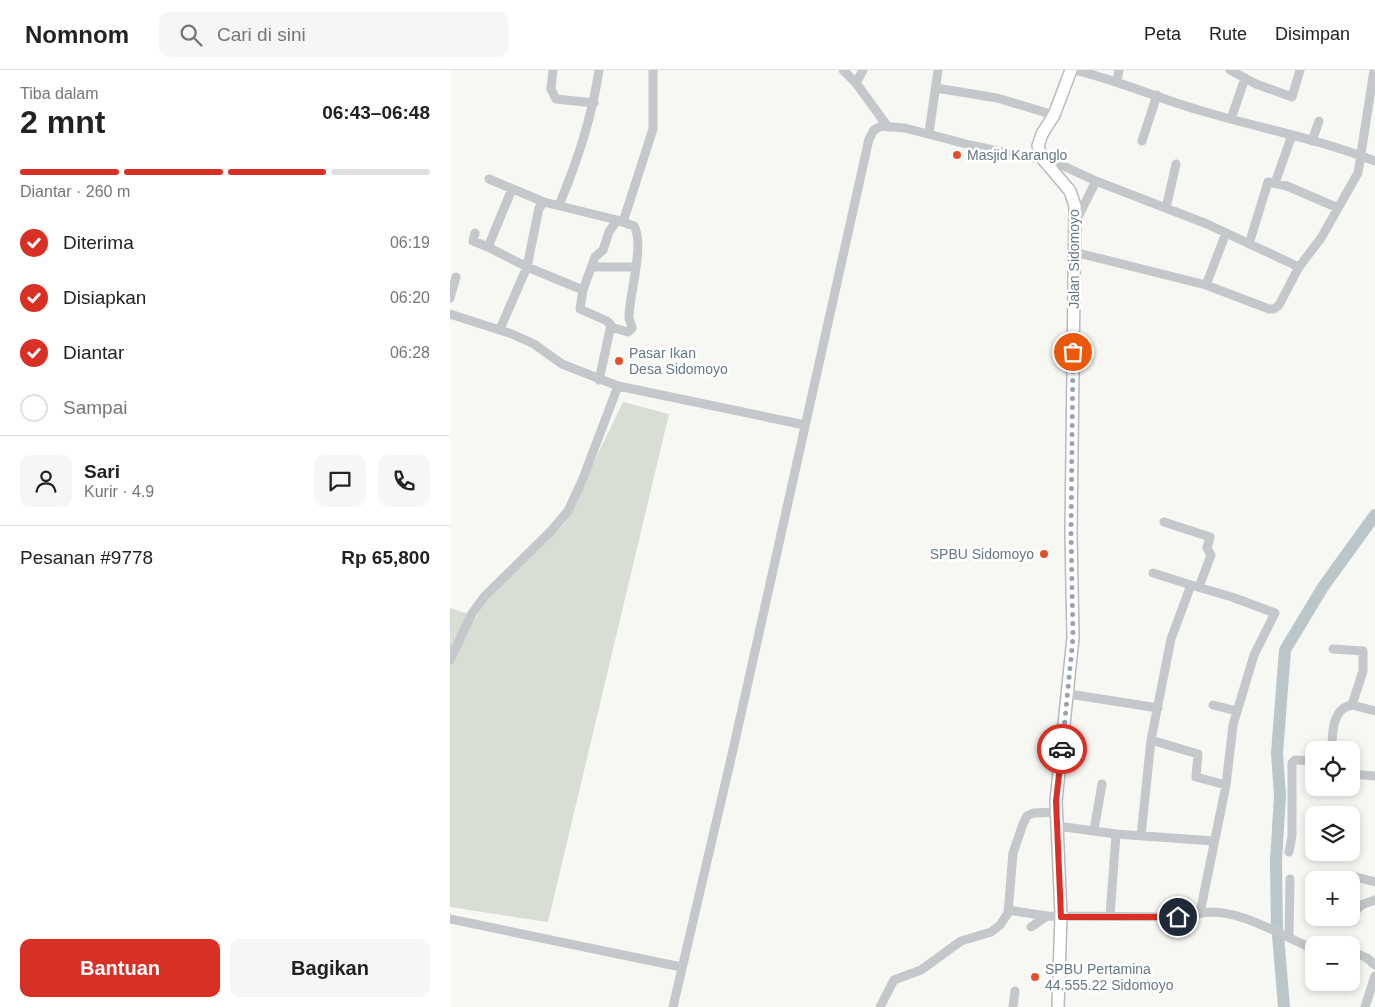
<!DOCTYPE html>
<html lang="id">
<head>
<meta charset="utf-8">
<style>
	body { margin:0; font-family:Helvetica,sans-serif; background:#f6f6f6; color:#222; height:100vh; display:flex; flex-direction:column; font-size:19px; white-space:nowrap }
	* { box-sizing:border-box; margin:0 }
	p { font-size:16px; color:#767676 }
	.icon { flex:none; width:28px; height:28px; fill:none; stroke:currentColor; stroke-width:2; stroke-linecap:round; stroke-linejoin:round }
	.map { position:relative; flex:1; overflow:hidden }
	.details { display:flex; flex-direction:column; background:#fff; width:450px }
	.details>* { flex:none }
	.tools { position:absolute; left:855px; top:671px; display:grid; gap:10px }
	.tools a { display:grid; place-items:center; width:55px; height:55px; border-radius:10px; background:#fff; box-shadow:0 2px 8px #0003; font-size:25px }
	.pin { position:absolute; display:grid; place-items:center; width:42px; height:42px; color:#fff; margin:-21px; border:2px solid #fff; border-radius:50%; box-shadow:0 1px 5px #0007 }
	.courier { position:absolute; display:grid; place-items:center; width:50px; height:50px; margin:-25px; border:4px solid #d93025; border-radius:50%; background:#fff; color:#222; box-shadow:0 1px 6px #0007 }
	.headline em { font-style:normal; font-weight:600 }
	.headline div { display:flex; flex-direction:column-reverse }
	.headline { display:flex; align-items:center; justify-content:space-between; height:85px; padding:0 20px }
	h1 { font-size:32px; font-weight:600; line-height:38px }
	.bar { display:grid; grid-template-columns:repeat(4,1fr); gap:8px 5px; align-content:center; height:60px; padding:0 20px }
	.bar i { height:6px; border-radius:4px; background:#e0e0e0 }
	.bar .selected { background:#d93025 }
	.bar p { grid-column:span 4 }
	.line { display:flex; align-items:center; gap:12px; padding:0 20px; border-top:1px solid #e0e0e0 }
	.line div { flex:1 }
	.round { display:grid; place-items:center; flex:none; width:52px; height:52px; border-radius:10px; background:#f6f6f6 }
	ol { padding:0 20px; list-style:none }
	li { display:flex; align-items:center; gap:15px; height:55px }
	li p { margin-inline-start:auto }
	li .icon { padding:5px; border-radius:50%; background:#d93025; color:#fff; stroke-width:4 }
	li:last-child { color:#767676 }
	li i { width:28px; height:28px; border:2px solid #e0e0e0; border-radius:50% }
	.button { display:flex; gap:10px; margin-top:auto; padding:10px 20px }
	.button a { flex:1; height:58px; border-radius:10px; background:#d93025; color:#fff; font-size:20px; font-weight:600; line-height:58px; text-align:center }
	.button a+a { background:#f6f6f6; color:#222 }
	header { display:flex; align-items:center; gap:30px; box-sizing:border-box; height:70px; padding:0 25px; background:#fff; border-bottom:1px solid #e0e0e0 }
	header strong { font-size:24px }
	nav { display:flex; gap:28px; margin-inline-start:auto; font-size:18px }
	.search { width:350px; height:45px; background:#f6f6f6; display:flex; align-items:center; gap:12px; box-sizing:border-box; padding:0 18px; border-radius:10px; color:#767676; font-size:19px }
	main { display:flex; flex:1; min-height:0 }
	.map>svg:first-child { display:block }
</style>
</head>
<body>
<header>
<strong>Nomnom</strong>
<div class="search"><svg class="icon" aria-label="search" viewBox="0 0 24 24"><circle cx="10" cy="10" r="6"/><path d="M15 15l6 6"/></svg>Cari di sini</div>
<nav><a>Peta</a><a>Rute</a><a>Disimpan</a></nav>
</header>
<main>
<section class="details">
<div class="headline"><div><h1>2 mnt</h1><p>Tiba dalam</p></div><em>06:43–06:48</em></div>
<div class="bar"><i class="selected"></i><i class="selected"></i><i class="selected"></i><i></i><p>Diantar · 260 m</p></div>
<ol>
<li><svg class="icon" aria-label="check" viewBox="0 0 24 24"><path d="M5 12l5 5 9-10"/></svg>Diterima<p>06:19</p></li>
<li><svg class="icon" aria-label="check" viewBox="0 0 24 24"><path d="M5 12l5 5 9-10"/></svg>Disiapkan<p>06:20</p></li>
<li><svg class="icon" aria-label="check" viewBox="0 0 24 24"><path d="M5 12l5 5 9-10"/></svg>Diantar<p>06:28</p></li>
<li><i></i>Sampai</li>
</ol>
<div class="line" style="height:90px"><a class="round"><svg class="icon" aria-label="person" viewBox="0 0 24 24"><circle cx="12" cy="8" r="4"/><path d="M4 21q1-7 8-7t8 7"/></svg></a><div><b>Sari</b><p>Kurir · 4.9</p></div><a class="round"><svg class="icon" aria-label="chat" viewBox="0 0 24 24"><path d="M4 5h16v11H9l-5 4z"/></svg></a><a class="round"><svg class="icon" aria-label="phone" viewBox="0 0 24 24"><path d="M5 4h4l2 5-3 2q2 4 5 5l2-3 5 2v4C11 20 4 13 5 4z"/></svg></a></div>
<div class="line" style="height:65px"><div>Pesanan #9778</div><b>Rp 65,800</b></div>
<div class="button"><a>Bantuan</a><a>Bagikan</a></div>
</section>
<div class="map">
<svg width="925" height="937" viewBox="0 0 925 937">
	<rect width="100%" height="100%" fill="#f7f7f3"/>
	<!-- green -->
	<path fill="#d8ded4" d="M 173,332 L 219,344 L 98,852 L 0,837 L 0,538 L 27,547 L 35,530 L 114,454 Z"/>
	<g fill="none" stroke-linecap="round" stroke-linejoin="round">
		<!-- river -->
		<path stroke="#bbc6ca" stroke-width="12" d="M 827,859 L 826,791 L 830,726 L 827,683 L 835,580 L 873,517 L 925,445
			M 828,865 L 834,937"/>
		<!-- major casing -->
		<g stroke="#b7bbbf" stroke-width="14">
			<path id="major" d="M 608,937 L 611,845 L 606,731 L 623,568 L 621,462 L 625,136 L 620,121 L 592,88 L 588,76 L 592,64 L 604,45 L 621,0"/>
		</g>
		<!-- minor -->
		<path stroke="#c4c8cb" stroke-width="9" d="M 103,0 L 101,19 L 106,29 L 144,33
			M 393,0 L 406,13 L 438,57
			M 624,0 C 669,10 709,29 752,41 C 809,58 869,69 925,91
			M 780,0 L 806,14 L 842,27 L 850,0
			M 667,10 L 669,0
			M 406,13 L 413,0
			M 486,18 L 547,28 L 604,45
			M 781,49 L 795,8
			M 479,63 L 488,0
			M 692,71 L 707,25
			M 862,71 L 869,51
			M 39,109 L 94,132 L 167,150 L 184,156 C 195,174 179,226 179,247 C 179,252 182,253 182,258 L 178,262 L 161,257
			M 825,113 L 842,65
			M 109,135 C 128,90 142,48 149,0
			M 716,138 L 726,94
			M 626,151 L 646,111
			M 173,152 L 203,59 L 203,0
			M 25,163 L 23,171 L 38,177 L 77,197 L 133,220 L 145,187 L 153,180 L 159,162 L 167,150
			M 799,174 L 818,112 L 837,116 L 888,138
			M 38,177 L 62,119
			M 624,182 L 756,215 L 819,239 L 824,239 L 829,235 L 849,197 L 871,168 L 908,103 L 924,0
			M 143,197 L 186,197
			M 756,215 L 776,163
			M 133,220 L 130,239 L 157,251 L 161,255 L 149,310
			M 0,228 L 6,207
			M 0,244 L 62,264 L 84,274 L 112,294 L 168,316 L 355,355
			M 50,259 L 77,197 L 89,138 L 94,132
			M 714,452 L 760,467 L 757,478 L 761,485 L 749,517
			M 703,503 L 741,515
			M 883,579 L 913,581 L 913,601 L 902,635 L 925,641
			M 0,590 L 21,545 L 34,527 L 102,460 L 118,441 L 132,411 L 168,316
			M 619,624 L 708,638
			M 763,635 L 787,641
			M 701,670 L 748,684 L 746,707 L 776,715
			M 882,680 C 882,664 882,638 902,635
			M 901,704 L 925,706
			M 607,756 L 666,764 L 764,771
			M 644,760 L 652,714
			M 691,766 L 701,670 L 721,569 L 741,515 L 782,527 L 825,543 L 804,585 L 783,655 L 776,715 L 750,843
			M 839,782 L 842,766 L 842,693 L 845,690 L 864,691
			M 906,807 L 925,812
			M 558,840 L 597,846
			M 905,842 L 911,835 L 925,830
			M 660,846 L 666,764
			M 0,849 L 231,897
			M 581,857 L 597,846 L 740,847 C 744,846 747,844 751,843 C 789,838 824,862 857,876 L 864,877
			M 839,867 L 840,809
			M 901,881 L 917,888 L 925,895
			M 223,937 L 283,680 L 419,69 L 424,60 L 431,56 L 455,58 L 520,75 L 575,87 L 598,89 L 646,111 L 757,154 L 849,197
			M 430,937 L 444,910 L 471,900 L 511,871 L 541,862 L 550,855 L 558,843 L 563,783 L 573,754 L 577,746 L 583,743 L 606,742
			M 563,937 L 565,921
			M 915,937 L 925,906"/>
		<!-- major -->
		<use href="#major" stroke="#fff" stroke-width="11"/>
	</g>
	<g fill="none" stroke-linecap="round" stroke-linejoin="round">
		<!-- done -->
		<path stroke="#98a4ab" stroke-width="5" stroke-dasharray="0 9" d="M 612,679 L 623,568 L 621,462 L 623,282"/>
		<!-- route -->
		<path stroke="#d93025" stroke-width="6" d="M 612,679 L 606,731 L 611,847 L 728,847"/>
	</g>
	<!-- markers -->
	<g fill="#e45026" stroke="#fff" stroke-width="2">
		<circle cx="507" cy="85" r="5"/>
		<circle cx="169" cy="291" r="5"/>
		<circle cx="594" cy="484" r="5"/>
		<circle cx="585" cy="907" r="5"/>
	</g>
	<g text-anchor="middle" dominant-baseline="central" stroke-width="5" stroke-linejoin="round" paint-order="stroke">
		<!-- poi labels -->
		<g font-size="14" fill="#657784" stroke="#fff" text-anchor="start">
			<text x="517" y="85">Masjid Karanglo</text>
			<text x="179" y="283">Pasar Ikan<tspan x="179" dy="16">Desa Sidomoyo</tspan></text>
			<text x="584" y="484" text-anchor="end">SPBU Sidomoyo</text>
			<text x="595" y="899">SPBU Pertamina<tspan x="595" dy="16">44.555.22 Sidomoyo</tspan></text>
		</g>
		<!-- street labels -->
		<g font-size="14" fill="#657784" stroke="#fff">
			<text transform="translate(624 189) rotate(-90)">Jalan Sidomoyo</text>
		</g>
	</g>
</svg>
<div class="tools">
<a><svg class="icon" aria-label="locate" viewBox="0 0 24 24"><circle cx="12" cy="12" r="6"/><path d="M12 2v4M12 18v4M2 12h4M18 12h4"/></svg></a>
<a><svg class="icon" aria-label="layers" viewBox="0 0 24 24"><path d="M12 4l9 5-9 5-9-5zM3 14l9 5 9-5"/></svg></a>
<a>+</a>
<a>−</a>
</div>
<div class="pin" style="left:623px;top:282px;background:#ea580c"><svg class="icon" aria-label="bag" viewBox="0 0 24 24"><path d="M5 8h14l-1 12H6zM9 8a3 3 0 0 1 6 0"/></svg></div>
<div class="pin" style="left:728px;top:847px;background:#1f2937"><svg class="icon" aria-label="home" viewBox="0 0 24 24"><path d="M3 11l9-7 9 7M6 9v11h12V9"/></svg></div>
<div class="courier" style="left:612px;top:679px"><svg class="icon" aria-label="car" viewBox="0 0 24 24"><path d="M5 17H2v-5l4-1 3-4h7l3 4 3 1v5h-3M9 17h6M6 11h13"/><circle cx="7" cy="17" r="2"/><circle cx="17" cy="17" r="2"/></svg></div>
</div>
</main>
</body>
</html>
